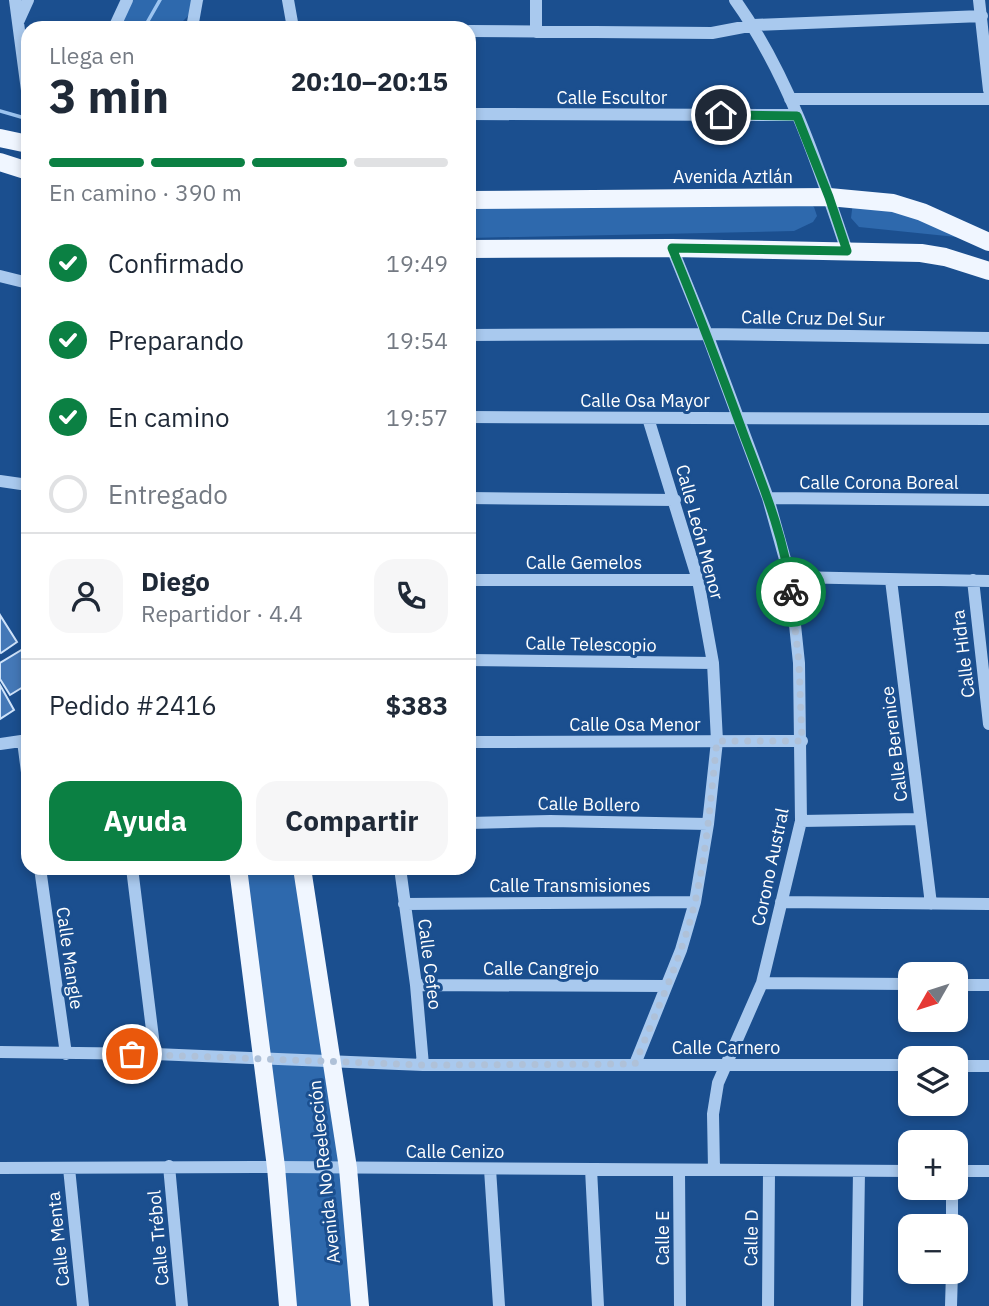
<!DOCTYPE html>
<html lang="es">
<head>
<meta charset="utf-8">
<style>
	body { margin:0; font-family:"IBM Plex Sans",sans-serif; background:#f6f6f7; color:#1f2937; height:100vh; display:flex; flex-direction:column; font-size:26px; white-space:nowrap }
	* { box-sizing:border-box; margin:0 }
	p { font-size:23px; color:#747a83 }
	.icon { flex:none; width:38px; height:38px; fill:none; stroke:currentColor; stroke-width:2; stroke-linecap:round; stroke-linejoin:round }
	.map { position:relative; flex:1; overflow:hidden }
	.drawer { position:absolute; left:21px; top:21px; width:455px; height:854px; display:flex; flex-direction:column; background:#fff; border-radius:21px; box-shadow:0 4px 10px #0003 }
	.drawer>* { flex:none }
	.needle { width:46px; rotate:231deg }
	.tools { position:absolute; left:898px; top:962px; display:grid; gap:14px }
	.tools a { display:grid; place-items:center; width:70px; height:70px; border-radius:14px; background:#fff; box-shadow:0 4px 10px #0003; font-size:35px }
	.pin { position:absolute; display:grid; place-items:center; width:60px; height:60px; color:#fff; margin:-30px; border:4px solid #fff; border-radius:50%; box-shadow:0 2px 7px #0007 }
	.courier { position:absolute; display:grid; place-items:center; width:70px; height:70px; margin:-35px; border:5px solid #0b8043; border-radius:50%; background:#fff; color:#222; box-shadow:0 2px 9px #0007 }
	.summary em { font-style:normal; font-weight:800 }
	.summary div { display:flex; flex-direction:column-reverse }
	.summary { display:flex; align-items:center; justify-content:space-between; height:119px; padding:0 28px }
	h1 { font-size:46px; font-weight:800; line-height:52px }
	.bar { display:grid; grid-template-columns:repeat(4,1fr); gap:10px 7px; align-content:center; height:84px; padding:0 28px }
	.bar i { height:9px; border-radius:5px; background:#e0e1e3 }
	.bar .active { background:#0b8043 }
	.bar p { grid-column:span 4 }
	.line { display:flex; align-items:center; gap:18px; padding:0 28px; border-top:2px solid #e0e1e3 }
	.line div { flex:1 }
	.round { display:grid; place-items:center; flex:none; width:74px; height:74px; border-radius:21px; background:#f6f6f7 }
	ol { padding:0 28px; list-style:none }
	li { display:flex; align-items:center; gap:21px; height:77px }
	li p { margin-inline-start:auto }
	li .icon { padding:7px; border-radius:50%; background:#0b8043; color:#fff; stroke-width:4 }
	li:last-child { color:#747a83 }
	li i { width:38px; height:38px; border:4px solid #e0e1e3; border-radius:50% }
	.primary-button { display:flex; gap:14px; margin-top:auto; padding:14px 28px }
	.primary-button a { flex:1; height:80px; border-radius:21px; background:#0b8043; color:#fff; font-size:28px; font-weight:800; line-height:80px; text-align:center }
	.primary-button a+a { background:#f6f6f7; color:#1f2937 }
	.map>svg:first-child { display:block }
</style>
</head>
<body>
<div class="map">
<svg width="989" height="1306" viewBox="0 0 989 1306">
	<rect width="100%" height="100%" fill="#1b4f8f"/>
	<!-- green -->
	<path fill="#2e69ad" d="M 127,0 L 204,0 L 176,28 L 114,28 Z
		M 803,198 L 814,207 L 817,216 L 813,222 L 794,231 L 469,238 L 469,205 Z
		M 853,202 L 904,212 L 966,238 L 859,227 L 851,218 Z
		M 237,868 L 304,868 L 360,1306 L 288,1306 Z"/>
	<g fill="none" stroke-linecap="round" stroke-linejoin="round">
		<!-- stream -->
		<path stroke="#9cc4f0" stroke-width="3.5" d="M 144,28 L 160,0
			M 0,111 L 28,119"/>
	</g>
	<!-- building -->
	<path fill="#4478b7" stroke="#cfe3fa" stroke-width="2" d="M 0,615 L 17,642 L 1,653 L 0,652 Z
		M 28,646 L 28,684 L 10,695 L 0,679 L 0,663 Z
		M 0,685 L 14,710 L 0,719 Z"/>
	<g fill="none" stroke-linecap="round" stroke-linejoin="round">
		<!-- minor -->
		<path stroke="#a9c9ee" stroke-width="12" d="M 15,0 L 28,98
			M 288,0 L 293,28
			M 536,0 L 536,32
			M 735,0 C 788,74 818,165 847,251
			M 979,0 L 989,90
			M 18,22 L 28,0
			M 114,28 L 127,0
			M 192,28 L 197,0
			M 469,31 L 712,33 L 754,25 L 982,16
			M 790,99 L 989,99
			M 469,114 L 797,115
			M 672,248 L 707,334 L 768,498 L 790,577 L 799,663 L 801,821 L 762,983 L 718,1083 L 713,1114 L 714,1169
			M 0,276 L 28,283
			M 469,335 L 707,334 L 989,338
			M 469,417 L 989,419
			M 0,481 L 28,485
			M 469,498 L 675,500
			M 768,498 L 989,500
			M 790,577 L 989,581
			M 469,580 L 698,580
			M 891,580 L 931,904
			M 973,580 L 989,724
			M 469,660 L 713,663
			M 23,741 L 28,780
			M 469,742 L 802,741
			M 0,744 L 28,740
			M 801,821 L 920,819
			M 469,823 L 550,821 L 708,824
			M 40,868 L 66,1054
			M 132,868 L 155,1054
			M 400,868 L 416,985 L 423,1065
			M 781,902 L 989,904
			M 404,904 L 695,902
			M 762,983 L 910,984
			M 416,985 L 666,986
			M 956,985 L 989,985
			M 0,1052 L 155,1054 L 423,1065 L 910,1065
			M 635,1064 L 681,950 L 695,902 L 708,824 L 717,741 L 713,663 L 698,580 L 648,418
			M 956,1066 L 989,1066
			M 169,1166 L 182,1306
			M 0,1168 L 276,1167 L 910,1171
			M 69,1168 L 83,1306
			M 490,1169 L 499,1306
			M 591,1169 L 598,1306
			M 679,1170 L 680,1306
			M 956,1171 L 989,1171
			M 952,1227 L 952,1188
			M 768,1306 L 769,1171
			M 857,1306 L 859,1171
			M 951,1306 L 952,1272"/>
		<!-- major -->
		<path stroke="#f0f6ff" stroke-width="18" d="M 0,138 L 28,144
			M 0,162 L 28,171
			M 469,200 L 829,197 L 893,203 L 922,212 L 989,242
			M 469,249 L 672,248 L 921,253 L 945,257 L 989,271
			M 238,868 L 276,1167 L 288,1306
			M 302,868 L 348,1168 L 360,1306"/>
	</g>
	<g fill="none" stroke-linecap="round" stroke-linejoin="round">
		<!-- done -->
		<path stroke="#afc1d8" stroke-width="7" stroke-dasharray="0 12.6" d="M 132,1054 L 424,1065 L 635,1064 C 656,1011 682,958 695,902 C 707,850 711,795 717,741 L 802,741 L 799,663 L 791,592"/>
		<!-- route -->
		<path stroke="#0b8043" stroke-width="9" d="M 721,115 L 797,116 L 829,197 L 847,251 L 672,248 C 698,311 722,375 745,438 C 764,488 785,540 791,592"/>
	</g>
	<g text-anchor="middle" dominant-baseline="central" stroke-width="6" stroke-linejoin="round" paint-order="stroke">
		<!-- street labels -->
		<g font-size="18" fill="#fff" stroke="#1b4f8f">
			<text x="612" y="97">Calle Escultor</text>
			<text x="733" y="176">Avenida Aztlán</text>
			<text transform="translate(813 318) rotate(1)">Calle Cruz Del Sur</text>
			<text x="645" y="400">Calle Osa Mayor</text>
			<text x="879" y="482">Calle Corona Boreal</text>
			<text transform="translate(700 532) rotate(75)">Calle León Menor</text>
			<text x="584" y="562">Calle Gemelos</text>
			<text transform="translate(591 644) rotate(1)">Calle Telescopio</text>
			<text transform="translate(963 654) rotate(-97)">Calle Hidra</text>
			<text x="635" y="724">Calle Osa Menor</text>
			<text transform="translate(894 744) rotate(-97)">Calle Berenice</text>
			<text transform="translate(589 804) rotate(1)">Calle Bollero</text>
			<text transform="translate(770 867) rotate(-78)">Corono Austral</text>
			<text x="570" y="885">Calle Transmisiones</text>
			<text transform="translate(70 958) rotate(82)">Calle Mangle</text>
			<text transform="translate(430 964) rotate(83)">Calle Cefeo</text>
			<text x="541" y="968">Calle Cangrejo</text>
			<text x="726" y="1047">Calle Carnero</text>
			<text x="455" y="1151">Calle Cenizo</text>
			<text transform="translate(324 1172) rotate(-96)">Avenida No Reelección</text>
			<text transform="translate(158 1238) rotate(-95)">Calle Trébol</text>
			<text transform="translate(662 1238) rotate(-90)">Calle E</text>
			<text transform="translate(751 1238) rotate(-89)">Calle D</text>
			<text transform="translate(58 1239) rotate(-96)">Calle Menta</text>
		</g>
	</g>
</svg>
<div class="tools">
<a><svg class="needle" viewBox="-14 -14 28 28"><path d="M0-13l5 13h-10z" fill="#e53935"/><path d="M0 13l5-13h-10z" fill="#747a83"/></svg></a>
<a><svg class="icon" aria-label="layers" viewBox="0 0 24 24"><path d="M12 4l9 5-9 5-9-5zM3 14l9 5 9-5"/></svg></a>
<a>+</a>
<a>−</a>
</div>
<div class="pin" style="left:132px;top:1054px;background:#ea580c"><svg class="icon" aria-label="bag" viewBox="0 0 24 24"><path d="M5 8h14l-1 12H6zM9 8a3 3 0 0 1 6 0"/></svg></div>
<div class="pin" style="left:721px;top:115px;background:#1f2937"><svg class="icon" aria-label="home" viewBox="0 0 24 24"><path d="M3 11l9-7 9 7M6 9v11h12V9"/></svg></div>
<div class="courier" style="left:791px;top:592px"><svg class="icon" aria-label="bike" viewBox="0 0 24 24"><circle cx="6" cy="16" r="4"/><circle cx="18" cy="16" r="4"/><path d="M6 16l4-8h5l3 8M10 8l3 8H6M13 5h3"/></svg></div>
<section class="drawer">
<div class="summary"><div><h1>3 min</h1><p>Llega en</p></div><em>20:10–20:15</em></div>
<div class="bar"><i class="active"></i><i class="active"></i><i class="active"></i><i></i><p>En camino · 390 m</p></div>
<ol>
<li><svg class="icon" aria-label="check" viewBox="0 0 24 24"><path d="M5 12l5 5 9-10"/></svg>Confirmado<p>19:49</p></li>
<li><svg class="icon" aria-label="check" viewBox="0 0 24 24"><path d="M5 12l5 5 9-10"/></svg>Preparando<p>19:54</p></li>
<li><svg class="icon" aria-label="check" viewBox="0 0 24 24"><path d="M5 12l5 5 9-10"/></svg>En camino<p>19:57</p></li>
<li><i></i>Entregado</li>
</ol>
<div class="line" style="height:126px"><a class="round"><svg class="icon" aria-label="person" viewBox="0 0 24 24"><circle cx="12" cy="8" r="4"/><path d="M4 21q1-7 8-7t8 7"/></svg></a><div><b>Diego</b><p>Repartidor · 4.4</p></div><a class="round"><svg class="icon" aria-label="phone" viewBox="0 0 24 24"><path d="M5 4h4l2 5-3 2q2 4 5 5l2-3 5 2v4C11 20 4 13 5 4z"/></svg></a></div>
<div class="line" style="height:91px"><div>Pedido #2416</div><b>$383</b></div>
<div class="primary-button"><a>Ayuda</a><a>Compartir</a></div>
</section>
</div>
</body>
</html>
